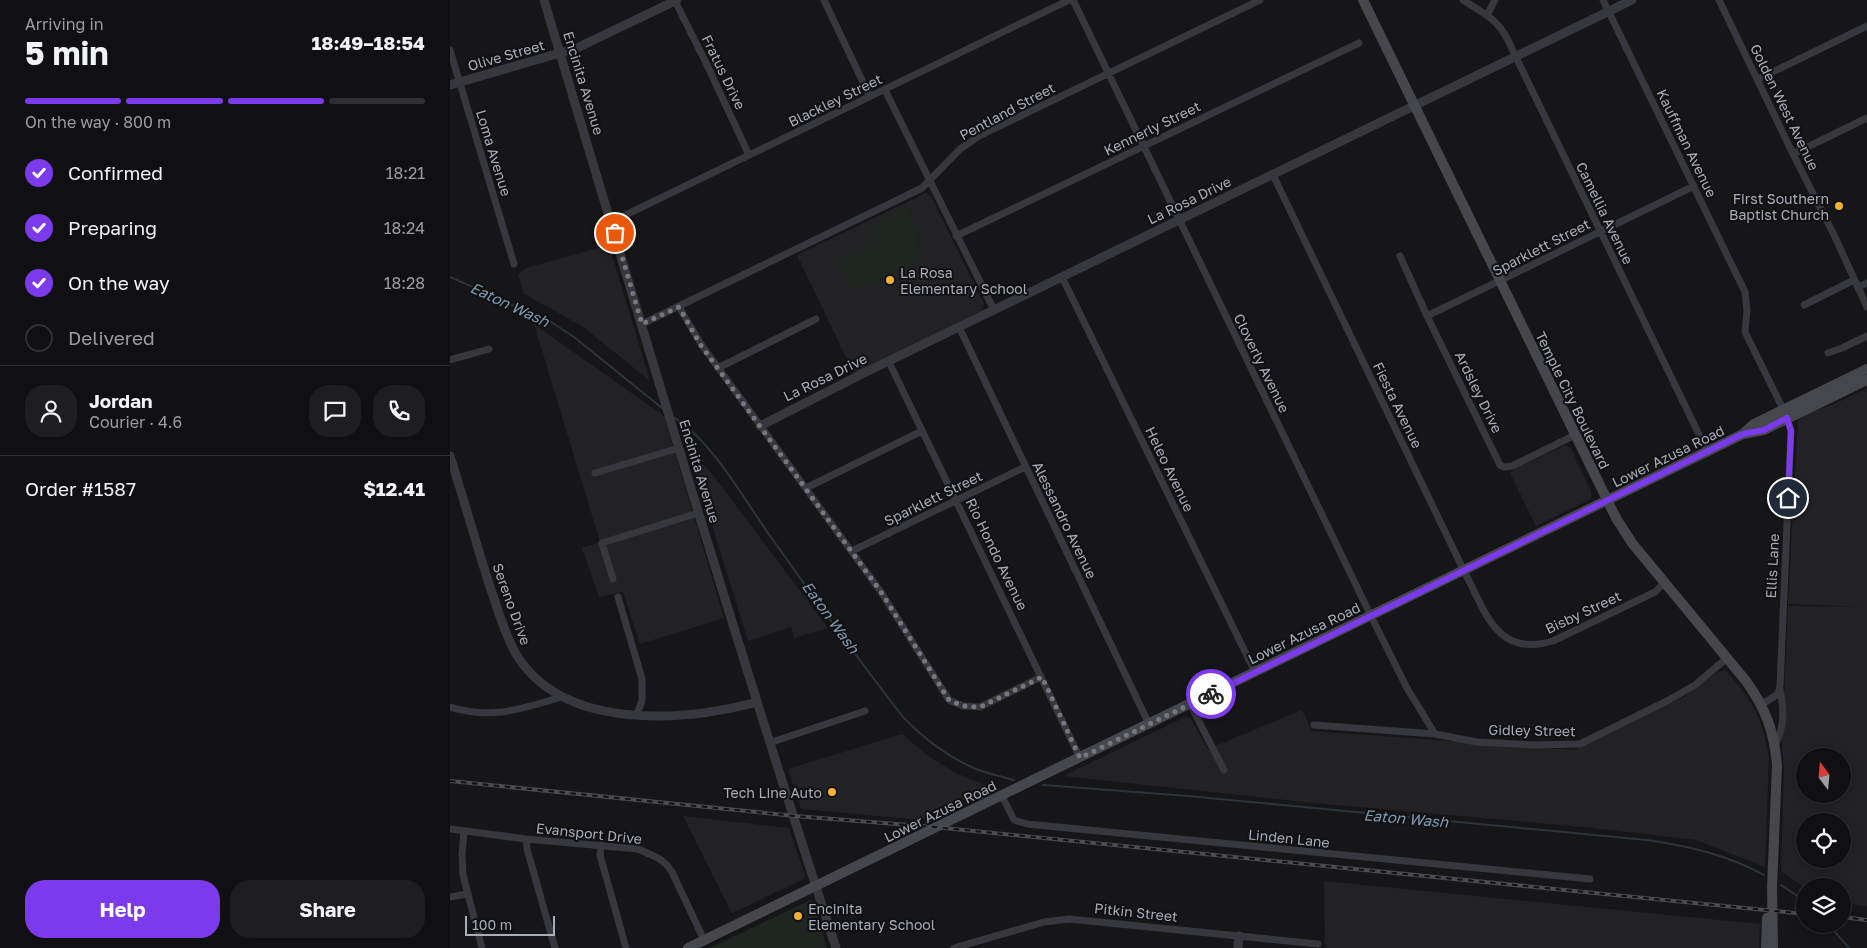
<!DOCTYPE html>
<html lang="en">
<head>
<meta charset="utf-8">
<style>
	body { margin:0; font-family:"Golos Text",sans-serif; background:#1e1e20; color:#f1f3f6; height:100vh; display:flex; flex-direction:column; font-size:19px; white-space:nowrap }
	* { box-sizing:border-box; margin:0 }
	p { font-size:16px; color:#9c9d9f }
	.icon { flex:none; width:28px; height:28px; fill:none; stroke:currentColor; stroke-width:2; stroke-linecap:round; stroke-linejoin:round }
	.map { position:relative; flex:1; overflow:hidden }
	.drawer { display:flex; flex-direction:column; background:#101012; width:450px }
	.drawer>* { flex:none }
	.needle { width:32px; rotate:344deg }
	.tools { position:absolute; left:1346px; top:748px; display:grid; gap:10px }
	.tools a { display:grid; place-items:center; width:55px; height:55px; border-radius:50%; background:#101012; box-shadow:0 2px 12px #0003,0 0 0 1px #303032; font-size:25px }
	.scale { position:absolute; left:15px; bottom:12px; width:90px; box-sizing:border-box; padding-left:5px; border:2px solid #a8adb8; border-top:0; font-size:14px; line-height:18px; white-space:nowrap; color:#a8adb8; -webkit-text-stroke:4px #111113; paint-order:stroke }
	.pin { position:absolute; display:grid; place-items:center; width:42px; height:42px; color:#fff; margin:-21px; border:2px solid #fff; border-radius:50%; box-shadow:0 1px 5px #0007 }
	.courier { position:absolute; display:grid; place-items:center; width:50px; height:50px; margin:-25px; border:4px solid #7c3aed; border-radius:50%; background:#fff; color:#222; box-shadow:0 1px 6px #0007 }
	.headline em { font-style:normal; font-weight:700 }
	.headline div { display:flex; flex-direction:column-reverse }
	.headline { display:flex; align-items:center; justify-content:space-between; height:85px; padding:0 25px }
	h1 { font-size:32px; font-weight:700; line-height:38px }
	.bar { display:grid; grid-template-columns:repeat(4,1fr); gap:8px 5px; align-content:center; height:60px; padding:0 25px }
	.bar i { height:6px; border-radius:4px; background:#303032 }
	.bar .current { background:#7c3aed }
	.bar p { grid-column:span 4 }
	.line { display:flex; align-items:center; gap:12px; padding:0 25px; border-top:1px solid #303032 }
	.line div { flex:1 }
	.round { display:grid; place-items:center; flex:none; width:52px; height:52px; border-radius:20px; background:#1e1e20 }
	ol { padding:0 25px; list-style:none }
	li { display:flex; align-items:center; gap:15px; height:55px }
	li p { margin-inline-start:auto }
	li .icon { padding:5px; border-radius:50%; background:#7c3aed; color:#fff; stroke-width:4 }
	li:last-child { color:#9c9d9f }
	li i { width:28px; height:28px; border:2px solid #303032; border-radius:50% }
	.primary-button { display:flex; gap:10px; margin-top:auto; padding:10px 25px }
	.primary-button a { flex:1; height:58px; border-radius:20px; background:#7c3aed; color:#fff; font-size:20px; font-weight:700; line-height:58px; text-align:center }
	.primary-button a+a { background:#1e1e20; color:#f1f3f6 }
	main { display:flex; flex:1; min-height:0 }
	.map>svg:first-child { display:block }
</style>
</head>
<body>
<main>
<section class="drawer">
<div class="headline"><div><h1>5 min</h1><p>Arriving in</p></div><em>18:49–18:54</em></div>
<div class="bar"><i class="current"></i><i class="current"></i><i class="current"></i><i></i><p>On the way · 800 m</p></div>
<ol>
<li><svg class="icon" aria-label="check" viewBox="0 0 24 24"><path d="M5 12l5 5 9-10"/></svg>Confirmed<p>18:21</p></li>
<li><svg class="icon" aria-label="check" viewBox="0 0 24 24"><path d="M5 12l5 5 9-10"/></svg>Preparing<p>18:24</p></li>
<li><svg class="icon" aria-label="check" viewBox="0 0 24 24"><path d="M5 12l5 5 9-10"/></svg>On the way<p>18:28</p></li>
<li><i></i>Delivered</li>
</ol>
<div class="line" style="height:90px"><a class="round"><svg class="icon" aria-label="person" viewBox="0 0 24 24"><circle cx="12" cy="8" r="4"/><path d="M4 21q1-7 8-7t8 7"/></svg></a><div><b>Jordan</b><p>Courier · 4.6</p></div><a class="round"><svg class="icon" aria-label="chat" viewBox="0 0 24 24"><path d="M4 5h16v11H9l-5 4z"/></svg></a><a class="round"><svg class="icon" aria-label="phone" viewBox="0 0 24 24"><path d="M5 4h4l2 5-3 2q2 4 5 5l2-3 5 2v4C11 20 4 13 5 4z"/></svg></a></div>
<div class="line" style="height:65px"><div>Order #1587</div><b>$12.41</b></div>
<div class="primary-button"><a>Help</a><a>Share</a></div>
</section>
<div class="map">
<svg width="1417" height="948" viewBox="0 0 1417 948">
	<rect width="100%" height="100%" fill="#161618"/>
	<!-- built -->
	<path fill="#222225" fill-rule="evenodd" d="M 476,193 L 481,196 L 534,304 L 533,308 L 531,311 L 499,327 L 404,374 L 347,255 Z
		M 159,245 L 200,381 L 132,326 L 74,294 L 68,274 L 76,268 Z
		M 84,324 L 214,416 L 274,618 L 190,644 L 173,592 L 149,597 L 132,548 L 150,542 Z
		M 1417,388 L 1417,607 L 1338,604 L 1348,419 L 1363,411 L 1382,405 Z
		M 1116,445 L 1121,448 L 1141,491 L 1141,497 L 1139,500 L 1086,526 L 1060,473 L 1065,468 Z
		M 239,451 L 260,471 L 378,628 L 344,638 L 341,627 L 298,641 Z
		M 1338,606 L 1417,607 L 1417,906 L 1393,903 L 1392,886 L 1355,886 L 1355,888 L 1331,871 L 1334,767 L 1332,748 ZM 1355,756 L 1392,756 L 1392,794 L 1355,794 ZM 1355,821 L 1392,821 L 1392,859 L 1355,859 Z
		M 1275,670 L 1291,688 L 1305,709 L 1314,732 L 1316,743 L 1319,757 L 1315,867 L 1246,840 L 1134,827 L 864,803 L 613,776 L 735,717 L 741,719 L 758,749 L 852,710 L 862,731 L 1125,750 L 1233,697 L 1268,672 Z
		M 452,734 L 478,756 L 506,773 L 540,787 L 472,820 L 351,809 L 338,769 Z
		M 233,816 L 339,828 L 355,875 L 354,879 L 282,913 Z
		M 874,881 L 1310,924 L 1309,948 L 875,948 Z"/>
	<!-- green -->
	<path fill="#1e261f" d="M 456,207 L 468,232 L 466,243 L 474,259 L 422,284 L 418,281 L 401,290 L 387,261 L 421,243 L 415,228 Z
		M 360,900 L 363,902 L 377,948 L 260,948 Z"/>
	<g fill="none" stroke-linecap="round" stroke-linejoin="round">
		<!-- stream -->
		<path stroke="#2c353c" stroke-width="2" d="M 0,277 L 101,322 L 124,337 L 212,408
			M 225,418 C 262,442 293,497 318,533 C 362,595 406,657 453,717 C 474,739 498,757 526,769 C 538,774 551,776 564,780
			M 593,785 L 738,796 L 1197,840 C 1238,846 1278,855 1314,875
			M 1331,885 L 1355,901
			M 1378,924 L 1399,948"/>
		<!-- minor -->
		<path stroke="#37383d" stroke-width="7" d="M 374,0 L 420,97
			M 623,0 L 921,616 L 957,688 L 985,734
			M 1013,0 C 1040,17 1051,21 1063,51 L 1258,453
			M 1153,0 L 1295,292 L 1297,310 L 1295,332 L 1333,409
			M 1269,0 L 1343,154 L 1385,237 L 1417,307
			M 225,1 L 257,65 L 299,155
			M 1037,15 L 1045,0
			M 0,50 L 64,264
			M 1308,79 L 1417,26
			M 435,90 L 544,310
			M 1343,154 L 1417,118
			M 823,175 L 1014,571 C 1036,612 1046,658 1103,641 L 1205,592 L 1214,583
			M 161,222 L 619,0
			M 506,236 L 909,43
			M 950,256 L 977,316 L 1050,465 L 1054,467 L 1062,466 L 1125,435
			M 612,277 L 805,672
			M 1408,287 L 1417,283
			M 1354,305 L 1404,280
			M 229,307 L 251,344 L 431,592 L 499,700 L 513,706 L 530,707 L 591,677
			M 977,316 L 1244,186
			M 192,324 L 472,188 L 510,149 L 529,136 L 810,0
			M 509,327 L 699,724
			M 1378,353 L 1392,348 L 1417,336
			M 0,360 L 39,349
			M 439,362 L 630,758
			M 268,368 L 366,319
			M 145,473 L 229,448
			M 356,488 L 472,431
			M 402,551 L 575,467
			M 163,579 L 152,543 L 248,513
			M 168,597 L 192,679 L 192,701 L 187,714
			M 740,704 L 774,770
			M 1311,705 L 1328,694 L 1330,686 L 1341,431 L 1337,418
			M 0,707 C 43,720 70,709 112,697
			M 864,725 L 985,734 L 1027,742 L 1086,745 L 1130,744 L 1219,700 L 1245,685 L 1277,658
			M 319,743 L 415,711
			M 1325,746 C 1335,725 1334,711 1330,689
			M 552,796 L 564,820 L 577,824 L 1140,879
			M 0,829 L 76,839 L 188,849 L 208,858 L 216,864 L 222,872 L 254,940
			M 14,831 L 12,854 L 13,875 L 32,948
			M 76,839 L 77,849 L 105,948
			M 151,845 L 150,855 L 176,948
			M 0,897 L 17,894
			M 504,948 L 594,922 L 619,919 L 868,944"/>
		<!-- tertiary -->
		<path stroke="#37383d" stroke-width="9" d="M 94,0 C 189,317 283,634 386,948
			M 0,85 L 127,48 L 227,0
			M 310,426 L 414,373 L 1182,0
			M 0,456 C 14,500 26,543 40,587 C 48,609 54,633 66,654 C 113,731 232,722 307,702
			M 788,948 L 789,936"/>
		<!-- secondary -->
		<path stroke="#45474d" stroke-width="10" d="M 913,0 L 1166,518 L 1182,543 L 1296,681 C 1316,709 1324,731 1327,765 L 1322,888 L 1323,948
			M 1294,433 L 1304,424 L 1417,369
			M 238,948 L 1293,434 L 1314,430 L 1417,380
			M 1316,948 L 1317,918"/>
		<!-- rail casing -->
		<g stroke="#4a4c52" stroke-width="4">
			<path id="rail" d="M 0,781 L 345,816 L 484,827 L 1355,914
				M 1392,917 L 1417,920"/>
		</g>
		<!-- rail -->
		<use href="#rail" stroke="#111113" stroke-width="2" stroke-dasharray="5.5" stroke-linecap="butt"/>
	</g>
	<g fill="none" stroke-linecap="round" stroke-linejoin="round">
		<!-- done -->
		<path stroke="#757880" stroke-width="5" stroke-dasharray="0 9" d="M 165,233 L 192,324 L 229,307 L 250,344 L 431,592 L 499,700 L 513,706 L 530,707 L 592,677 L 630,758 L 761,694"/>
		<!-- route -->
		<path stroke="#7c3aed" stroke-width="6" d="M 761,694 L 1293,434 L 1314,430 L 1337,418 L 1341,431 L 1338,498"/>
	</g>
	<!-- markers -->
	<g fill="#f2b134" stroke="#111113" stroke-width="2">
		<circle cx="1389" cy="206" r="5"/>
		<circle cx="440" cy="280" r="5"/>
		<circle cx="382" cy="792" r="5"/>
		<circle cx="348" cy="916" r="5"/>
	</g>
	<g text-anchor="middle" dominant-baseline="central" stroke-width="4" stroke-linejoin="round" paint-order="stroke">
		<!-- street labels -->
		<g font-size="14" fill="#a8adb8" stroke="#111113">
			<text transform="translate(56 55) rotate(-16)">Olive Street</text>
			<text transform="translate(274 72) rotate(64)">Fratus Drive</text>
			<text transform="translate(134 83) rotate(73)">Encinita Avenue</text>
			<text transform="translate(385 100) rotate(-26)">Blackley Street</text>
			<text transform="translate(1335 107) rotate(64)">Golden West Avenue</text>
			<text transform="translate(557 111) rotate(-28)">Pentland Street</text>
			<text transform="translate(702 128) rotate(-26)">Kennerly Street</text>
			<text transform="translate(1237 143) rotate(64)">Kauffman Avenue</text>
			<text transform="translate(44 153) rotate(73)">Loma Avenue</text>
			<text transform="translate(739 200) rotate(-26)">La Rosa Drive</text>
			<text transform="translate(1155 213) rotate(64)">Camellia Avenue</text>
			<text transform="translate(1091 247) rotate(-27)">Sparklett Street</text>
			<text transform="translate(812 363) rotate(64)">Cloverly Avenue</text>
			<text transform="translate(375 377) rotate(-26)">La Rosa Drive</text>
			<text transform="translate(1029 392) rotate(64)">Ardsley Drive</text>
			<text transform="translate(1123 400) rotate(64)">Temple City Boulevard</text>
			<text transform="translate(948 405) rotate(64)">Fiesta Avenue</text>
			<text transform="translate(1218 456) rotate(-26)">Lower Azusa Road</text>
			<text transform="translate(720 469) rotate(64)">Heleo Avenue</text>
			<text transform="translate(250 471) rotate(73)">Encinita Avenue</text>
			<text transform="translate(483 498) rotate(-26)">Sparklett Street</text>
			<text transform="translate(615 520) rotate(64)">Alessandro Avenue</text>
			<text transform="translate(547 554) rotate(64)">Rio Hondo Avenue</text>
			<text transform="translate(1322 566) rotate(-87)">Ellis Lane</text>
			<text transform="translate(62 604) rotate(70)">Sereno Drive</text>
			<text transform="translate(1133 612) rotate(-25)">Bisby Street</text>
			<text transform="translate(854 633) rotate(-26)">Lower Azusa Road</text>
			<text transform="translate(1082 730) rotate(1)">Gidley Street</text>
			<text transform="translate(490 811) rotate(-26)">Lower Azusa Road</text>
			<text transform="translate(139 833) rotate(6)">Evansport Drive</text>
			<text transform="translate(839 838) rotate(6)">Linden Lane</text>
			<text transform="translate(686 912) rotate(6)">Pitkin Street</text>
		</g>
		<!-- poi labels -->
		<g font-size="14" fill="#a8adb8" stroke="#111113" text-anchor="end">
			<text x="1379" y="198">First Southern<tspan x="1379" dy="16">Baptist Church</tspan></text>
			<text x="450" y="272" text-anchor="start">La Rosa<tspan x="450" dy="16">Elementary School</tspan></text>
			<text x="372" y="792">Tech Line Auto</text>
			<text x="358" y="908" text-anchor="start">Encinita<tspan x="358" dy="16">Elementary School</tspan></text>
		</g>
		<!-- water labels -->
		<g font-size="15" font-style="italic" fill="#7f9bb3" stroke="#111113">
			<text transform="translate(60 304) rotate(25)">Eaton Wash</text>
			<text transform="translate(381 617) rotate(54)">Eaton Wash</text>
			<text transform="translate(956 818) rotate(5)">Eaton Wash</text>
		</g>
	</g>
</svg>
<div class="tools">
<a><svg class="needle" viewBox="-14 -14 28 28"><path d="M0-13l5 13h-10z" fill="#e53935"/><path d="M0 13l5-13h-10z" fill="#9c9d9f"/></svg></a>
<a><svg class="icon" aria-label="locate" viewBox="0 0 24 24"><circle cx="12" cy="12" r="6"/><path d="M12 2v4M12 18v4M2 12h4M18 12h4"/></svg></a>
<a><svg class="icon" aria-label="layers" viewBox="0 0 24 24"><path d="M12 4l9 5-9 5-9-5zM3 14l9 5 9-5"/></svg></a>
</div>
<div class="scale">100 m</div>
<div class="pin" style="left:165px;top:233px;background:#ea580c"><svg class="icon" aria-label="bag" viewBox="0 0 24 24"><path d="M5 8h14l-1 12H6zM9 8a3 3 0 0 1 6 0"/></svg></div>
<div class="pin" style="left:1338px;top:498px;background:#1f2937"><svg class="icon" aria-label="home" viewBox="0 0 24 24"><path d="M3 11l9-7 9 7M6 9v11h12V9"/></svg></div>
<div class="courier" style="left:761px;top:694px"><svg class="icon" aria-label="bike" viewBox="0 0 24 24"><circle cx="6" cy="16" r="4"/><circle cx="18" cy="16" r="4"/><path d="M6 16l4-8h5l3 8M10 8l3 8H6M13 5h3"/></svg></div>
</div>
</main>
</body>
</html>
